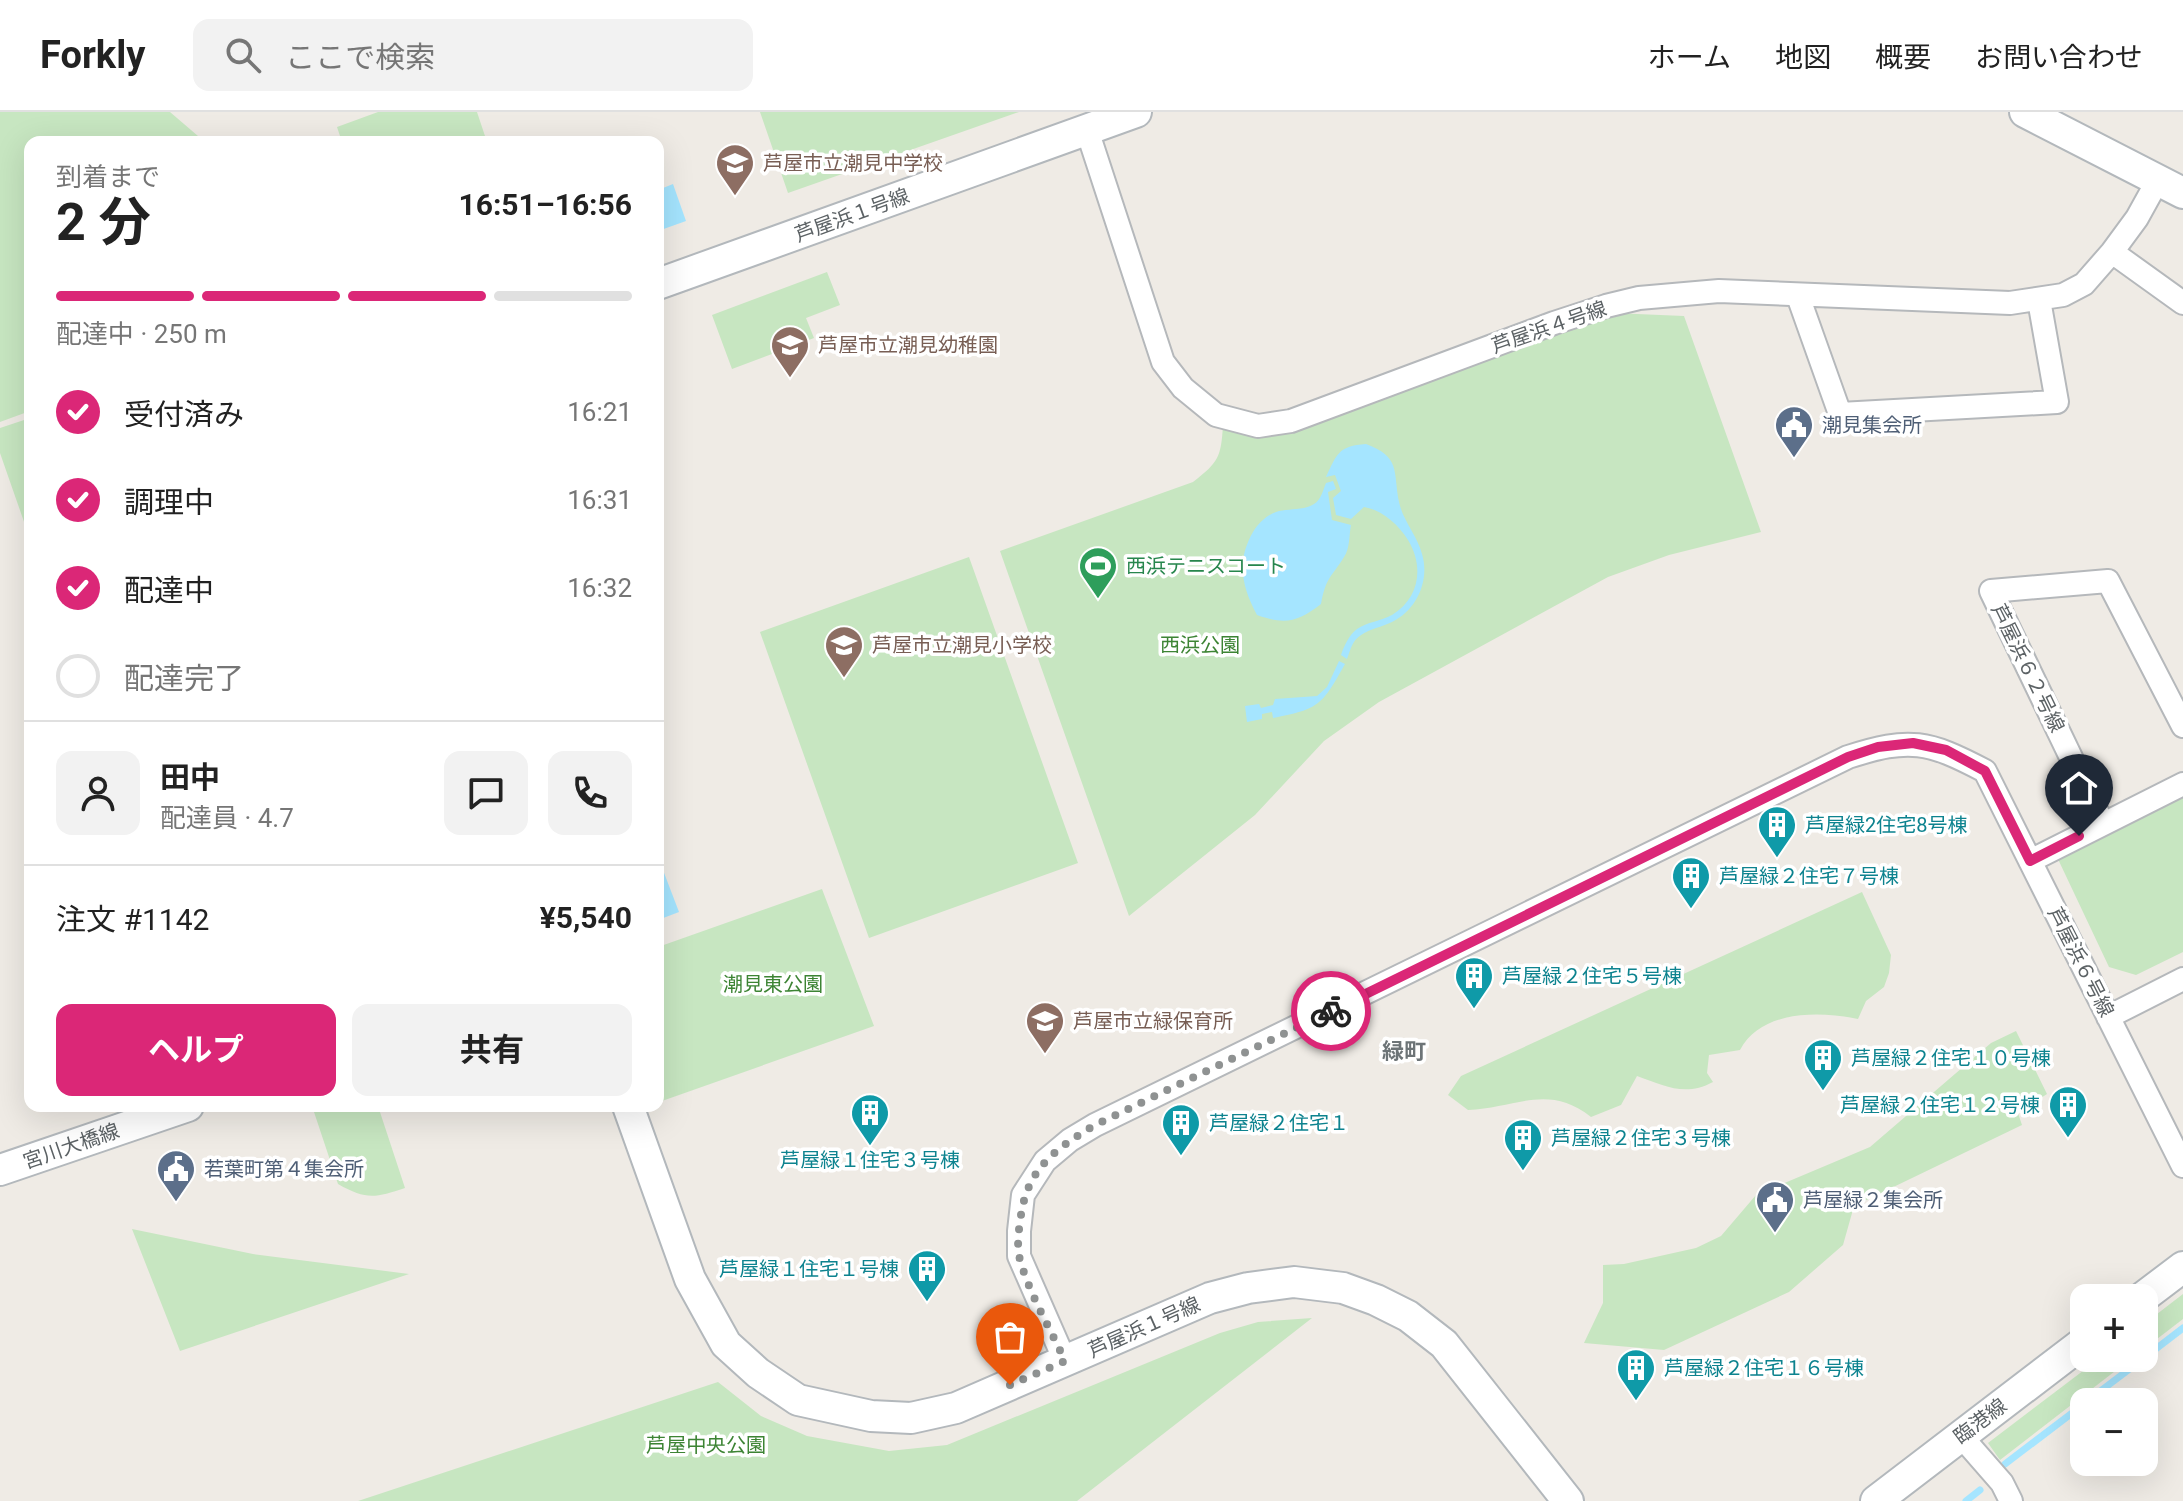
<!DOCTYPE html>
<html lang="ja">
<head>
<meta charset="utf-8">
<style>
	body { margin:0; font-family:Roboto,"Noto Sans JP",sans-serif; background:#f2f2f2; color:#222; height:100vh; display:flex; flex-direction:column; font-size:30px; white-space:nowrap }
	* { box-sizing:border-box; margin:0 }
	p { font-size:26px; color:#767676 }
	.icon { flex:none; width:44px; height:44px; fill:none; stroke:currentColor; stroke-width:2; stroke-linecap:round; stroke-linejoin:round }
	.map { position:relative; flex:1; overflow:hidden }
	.details { position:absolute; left:24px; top:24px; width:640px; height:976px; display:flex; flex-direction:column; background:#fff; border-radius:16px; box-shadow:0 8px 32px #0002 }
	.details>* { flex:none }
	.buttons { position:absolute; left:2070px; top:1172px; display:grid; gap:16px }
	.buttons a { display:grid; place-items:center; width:88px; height:88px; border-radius:16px; background:#fff; box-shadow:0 8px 32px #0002; font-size:40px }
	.pin { position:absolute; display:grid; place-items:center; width:68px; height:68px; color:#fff; margin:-82px -34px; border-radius:50% 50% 50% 0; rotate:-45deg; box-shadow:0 0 8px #0007 }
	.pin .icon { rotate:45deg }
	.courier { position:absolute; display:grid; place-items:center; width:80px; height:80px; margin:-40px; border:6px solid #db2777; border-radius:50%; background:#fff; color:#222; box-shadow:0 2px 10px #0007 }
	.summary em { font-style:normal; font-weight:700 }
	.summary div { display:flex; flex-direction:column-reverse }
	.summary { display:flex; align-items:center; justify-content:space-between; height:136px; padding:0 32px }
	h1 { font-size:52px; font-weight:700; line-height:60px }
	.bar { display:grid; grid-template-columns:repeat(4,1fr); gap:12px 8px; align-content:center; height:96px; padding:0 32px }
	.bar i { height:10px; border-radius:6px; background:#e0e0e0 }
	.bar .on { background:#db2777 }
	.bar p { grid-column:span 4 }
	.line { display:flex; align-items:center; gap:20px; padding:0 32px; border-top:2px solid #e0e0e0 }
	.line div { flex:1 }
	.round { display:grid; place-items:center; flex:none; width:84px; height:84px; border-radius:16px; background:#f2f2f2 }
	ol { padding:0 32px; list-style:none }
	li { display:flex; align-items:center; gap:24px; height:88px }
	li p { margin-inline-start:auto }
	li .icon { padding:8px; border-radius:50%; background:#db2777; color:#fff; stroke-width:4 }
	li:last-child { color:#767676 }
	li i { width:44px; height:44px; border:4px solid #e0e0e0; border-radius:50% }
	.action { display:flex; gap:16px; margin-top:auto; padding:16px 32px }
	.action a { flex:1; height:92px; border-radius:16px; background:#db2777; color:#fff; font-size:32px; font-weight:700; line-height:92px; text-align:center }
	.action a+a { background:#f2f2f2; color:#222 }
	header { display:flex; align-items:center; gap:48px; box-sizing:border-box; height:112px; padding:0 40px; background:#fff; border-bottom:2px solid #e0e0e0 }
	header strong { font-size:38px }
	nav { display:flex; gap:44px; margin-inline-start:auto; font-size:28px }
	.search { width:560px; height:72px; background:#f2f2f2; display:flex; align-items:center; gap:20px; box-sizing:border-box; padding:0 28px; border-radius:16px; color:#767676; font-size:30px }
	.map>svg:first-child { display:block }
</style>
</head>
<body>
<header>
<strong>Forkly</strong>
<div class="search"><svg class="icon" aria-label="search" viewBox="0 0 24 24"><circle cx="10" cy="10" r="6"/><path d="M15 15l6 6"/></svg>ここで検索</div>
<nav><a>ホーム</a><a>地図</a><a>概要</a><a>お問い合わせ</a></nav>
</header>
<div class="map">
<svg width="2183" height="1389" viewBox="0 0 2183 1389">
	<rect width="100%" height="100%" fill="#efebe5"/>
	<!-- green -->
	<path fill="#c7e6c1" d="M 0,0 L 170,0 L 205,30 L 30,30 L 30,299 L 0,310 Z
		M 378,0 L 477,0 L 487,30 L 342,30 L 337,15 Z
		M 760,0 L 1019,0 L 788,81 Z
		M 827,160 L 840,193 L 806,206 L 814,226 L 732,257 L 712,203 Z
		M 1613,201 L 1684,204 L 1761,420 L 1669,443 L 1608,465 L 1379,590 L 1324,629 L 1255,703 L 1129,804 L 1000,439 L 1193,370 C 1219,350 1221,345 1223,313 L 1294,319 Z
		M 30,306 L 30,427 L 0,341 L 0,316 Z
		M 969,445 L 1078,751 L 869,826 L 760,520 Z
		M 2183,681 L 2183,840 L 2136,863 L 2109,855 L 2057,745 Z
		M 822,777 L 874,914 L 662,989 L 658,979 L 658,835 Z
		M 1862,780 L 1891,843 L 1889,861 L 1884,875 L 1866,889 L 1858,907 C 1819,899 1761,898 1740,938 L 1709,943 L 1707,961 L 1713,970 C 1685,985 1665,974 1637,964 L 1621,993 L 1591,1005 C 1548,971 1516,996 1468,998 L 1448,983 L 1461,964 Z
		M 2016,919 L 2047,982 L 2018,1001 L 2022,1013 L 1854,1094 L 1843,1133 L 1789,1180 L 1664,1238 L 1584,1231 L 1603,1191 L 1603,1153 L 1624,1152 L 1696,1136 L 1721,1124 L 1756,1083 L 1870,1035 L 1991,931 Z
		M 312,994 L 378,994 L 405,1076 C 375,1086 366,1088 338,1072 Z
		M 132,1117 L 253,1142 L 409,1162 L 180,1239 Z
		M 2183,1182 L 2183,1207 L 2144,1237 L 2144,1212 Z
		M 1312,1206 L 1077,1389 L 358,1389 L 718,1270 L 761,1304 L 807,1324 L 889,1339 L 947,1333 L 1220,1221 L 1258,1210 Z
		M 2100,1246 L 2132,1246 L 2000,1348 L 1988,1331 Z"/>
	<!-- water -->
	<path fill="#a5e5ff" d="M 673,72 L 686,109 L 658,119 L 658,78 Z
		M 1366,332 C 1401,345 1393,359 1399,390 C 1403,409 1417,423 1422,442 C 1430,468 1417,498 1392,510 C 1380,516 1362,518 1354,530 C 1351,534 1349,542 1347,547 L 1341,543 C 1344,534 1349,523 1357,517 C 1367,510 1381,509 1392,503 C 1420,486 1424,454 1408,428 C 1398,412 1382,398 1364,395 L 1351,407 L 1336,403 L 1333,386 L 1341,379 L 1335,363 L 1326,365 C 1337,342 1338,334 1366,332 Z
		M 1333,369 L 1336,377 L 1328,380 L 1332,408 L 1351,413 C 1349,423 1350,437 1344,445 C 1331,466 1326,465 1321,492 C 1298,510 1285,513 1257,503 C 1242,475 1236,449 1253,420 C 1258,411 1267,403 1276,400 C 1287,396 1303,399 1314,392 C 1321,388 1323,378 1326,371 Z
		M 1339,549 L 1345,552 C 1322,593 1320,597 1273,606 L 1272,600 L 1262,602 L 1262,607 L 1247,610 L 1245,594 L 1259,592 L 1261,596 L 1273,593 L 1275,587 L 1317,584 L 1327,575 Z
		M 658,745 L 679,800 L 658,808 Z"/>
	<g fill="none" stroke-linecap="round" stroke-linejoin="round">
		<!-- stream -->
		<path stroke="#a5e5ff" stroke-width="7" d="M 2144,1246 L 2183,1216
			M 2086,1290 L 2144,1246
			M 2005,1352 L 2084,1292
			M 1966,1389 L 1980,1378"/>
		<!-- street casing -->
		<g stroke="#b5b8bb" stroke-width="26">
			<path id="street" d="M 1087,18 L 1163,250 L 1183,276 L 1216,303 L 1258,314 L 1291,309 L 1554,211 L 1606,194 L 1639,186 L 1719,179 L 2010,191 L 2063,183 L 2084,172 L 2112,140 L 2137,106 L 2158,68
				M 2112,140 L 2183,191
				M 1798,184 L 1840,302 L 2057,290 L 2039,188
				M 2103,712 L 1991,479 L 2108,469 L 2183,614
				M 2030,749 L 2183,672
				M 2108,905 L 2183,867
				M 1065,1249 L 1019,1144 L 1019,1119 L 1023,1083 L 1045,1049 L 1070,1028 L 1095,1013 L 1848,645 C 1910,625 1928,629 1985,659 L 2183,1054
				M 1961,1324 L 2002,1371 L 2011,1389"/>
		</g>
		<!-- secondary casing -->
		<g stroke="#b3b8bc" stroke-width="34">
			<path id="secondary" d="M 2025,0 L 2183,81
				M 658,172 L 1136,0
				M 628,994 L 690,1167 L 726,1232 L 758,1261 L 798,1288 L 871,1304 L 911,1306 L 956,1296 L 1210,1186 L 1248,1176 L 1294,1170 L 1343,1176 L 1376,1188 L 1408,1204 L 1444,1232 L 1568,1389
				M 0,1058 L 188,994
				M 2142,1186 L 2183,1155
				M 1876,1389 L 2084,1230"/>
		</g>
		<!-- street -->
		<use href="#street" stroke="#fff" stroke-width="22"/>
		<!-- secondary -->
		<use href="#secondary" stroke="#fff" stroke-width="30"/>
	</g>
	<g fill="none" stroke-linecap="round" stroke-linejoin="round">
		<!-- done -->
		<path stroke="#8f9292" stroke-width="8" stroke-dasharray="0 14.4" d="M 1010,1273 L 1065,1249 C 1050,1216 1030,1183 1020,1148 C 1017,1136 1018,1122 1020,1111 C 1025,1059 1052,1039 1095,1013 L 1331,899"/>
		<!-- route -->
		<path stroke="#db2777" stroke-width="10" d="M 1331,899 L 1848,645 L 1878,635 L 1913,631 L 1946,638 L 1985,659 L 2030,749 L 2079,724"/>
	</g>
	<!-- icons -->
	<defs>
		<g id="school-pin" transform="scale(2)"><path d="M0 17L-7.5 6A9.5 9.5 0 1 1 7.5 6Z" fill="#8d6e63" stroke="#fff"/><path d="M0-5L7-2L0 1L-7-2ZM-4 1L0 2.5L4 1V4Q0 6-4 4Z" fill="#fff"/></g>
		<g id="civic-pin" transform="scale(2)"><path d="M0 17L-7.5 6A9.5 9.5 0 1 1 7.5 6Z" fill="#5c6f8a" stroke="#fff"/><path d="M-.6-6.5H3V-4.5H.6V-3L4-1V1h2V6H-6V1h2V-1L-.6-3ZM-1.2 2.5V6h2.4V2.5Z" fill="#fff"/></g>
		<g id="stadium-pin" transform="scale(2)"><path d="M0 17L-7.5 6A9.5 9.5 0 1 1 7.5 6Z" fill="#2e9e5b" stroke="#fff"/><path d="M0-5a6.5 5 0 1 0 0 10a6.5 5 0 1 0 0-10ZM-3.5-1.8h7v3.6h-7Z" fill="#fff"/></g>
		<g id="building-pin" transform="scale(2)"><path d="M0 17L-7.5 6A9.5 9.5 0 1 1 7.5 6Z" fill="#0f9aa8" stroke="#fff"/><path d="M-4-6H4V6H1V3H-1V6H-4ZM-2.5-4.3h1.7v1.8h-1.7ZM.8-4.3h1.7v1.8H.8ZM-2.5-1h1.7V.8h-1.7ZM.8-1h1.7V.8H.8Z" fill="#fff"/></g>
	</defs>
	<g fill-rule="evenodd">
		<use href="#school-pin" x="735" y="51"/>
		<use href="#school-pin" x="790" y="233"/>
		<use href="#civic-pin" x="1794" y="313"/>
		<use href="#stadium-pin" x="1098" y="454"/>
		<use href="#school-pin" x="844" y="533"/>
		<use href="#building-pin" x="1777" y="713"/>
		<use href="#building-pin" x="1691" y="764"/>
		<use href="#building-pin" x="1474" y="864"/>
		<use href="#school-pin" x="1045" y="909"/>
		<use href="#building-pin" x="1823" y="946"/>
		<use href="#building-pin" x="2068" y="993"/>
		<use href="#building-pin" x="870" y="1001"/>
		<use href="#building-pin" x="1181" y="1011"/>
		<use href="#building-pin" x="1523" y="1026"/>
		<use href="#civic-pin" x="176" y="1057"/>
		<use href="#civic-pin" x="1775" y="1088"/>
		<use href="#building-pin" x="927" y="1157"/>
		<use href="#building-pin" x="1636" y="1256"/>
	</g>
	<g text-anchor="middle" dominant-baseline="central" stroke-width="7" stroke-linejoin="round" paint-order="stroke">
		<!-- education labels -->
		<g font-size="20" fill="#785e54" stroke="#fff" text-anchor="start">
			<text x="763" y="51">芦屋市立潮見中学校</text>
			<text x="818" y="233">芦屋市立潮見幼稚園</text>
			<text x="872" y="533">芦屋市立潮見小学校</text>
			<text x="1073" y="909">芦屋市立緑保育所</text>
		</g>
		<!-- street labels -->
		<g font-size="20" fill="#5c6265" stroke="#fff">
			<text transform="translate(852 103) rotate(-20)">芦屋浜１号線</text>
			<text transform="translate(1549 215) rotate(-19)">芦屋浜４号線</text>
			<text transform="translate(2028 556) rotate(64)">芦屋浜６２号線</text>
			<text transform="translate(2081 850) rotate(63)">芦屋浜６号線</text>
			<text transform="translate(71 1034) rotate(-19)">宮川大橋線</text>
			<text transform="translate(1144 1215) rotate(-24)">芦屋浜１号線</text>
			<text transform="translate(1980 1309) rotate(-37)">臨港線</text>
		</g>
		<!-- service labels -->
		<g font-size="20" fill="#4e5e75" stroke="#fff" text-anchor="start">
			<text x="1822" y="313">潮見集会所</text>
			<text x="204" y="1057">若葉町第４集会所</text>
			<text x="1803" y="1088">芦屋緑２集会所</text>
		</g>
		<!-- leisure labels -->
		<g font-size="20" fill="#27864d" stroke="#fff" text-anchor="start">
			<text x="1126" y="454">西浜テニスコート</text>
		</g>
		<!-- park labels -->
		<g font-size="20" fill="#3d8434" stroke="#fff">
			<text x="1200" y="533">西浜公園</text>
			<text x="773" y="872">潮見東公園</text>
			<text x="706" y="1333">芦屋中央公園</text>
		</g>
		<!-- culture labels -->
		<g font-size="20" fill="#0d838f" stroke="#fff" text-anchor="start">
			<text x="1805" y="713">芦屋緑2住宅8号棟</text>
			<text x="1719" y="764">芦屋緑２住宅７号棟</text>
			<text x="1502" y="864">芦屋緑２住宅５号棟</text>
			<text x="1851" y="946">芦屋緑２住宅１０号棟</text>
			<text x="2040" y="993" text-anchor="end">芦屋緑２住宅１２号棟</text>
			<text x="1209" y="1011">芦屋緑２住宅１</text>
			<text x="1551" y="1026">芦屋緑２住宅３号棟</text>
			<text x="870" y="1048" text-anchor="middle">芦屋緑１住宅３号棟</text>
			<text x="899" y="1157" text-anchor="end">芦屋緑１住宅１号棟</text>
			<text x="1664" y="1256">芦屋緑２住宅１６号棟</text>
		</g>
		<!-- neighbourhood labels -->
		<g font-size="22" font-weight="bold" fill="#6d7477" stroke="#fff">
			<text x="1404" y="939">緑町</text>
		</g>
	</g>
</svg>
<div class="buttons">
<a>+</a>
<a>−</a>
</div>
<div class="pin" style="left:1010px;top:1273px;background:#ea580c"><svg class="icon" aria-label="bag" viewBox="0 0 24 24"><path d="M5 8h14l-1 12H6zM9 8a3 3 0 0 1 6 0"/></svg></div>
<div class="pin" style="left:2079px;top:724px;background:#1f2937"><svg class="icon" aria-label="home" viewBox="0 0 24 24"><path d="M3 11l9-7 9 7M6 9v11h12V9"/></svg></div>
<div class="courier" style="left:1331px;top:899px"><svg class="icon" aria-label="bike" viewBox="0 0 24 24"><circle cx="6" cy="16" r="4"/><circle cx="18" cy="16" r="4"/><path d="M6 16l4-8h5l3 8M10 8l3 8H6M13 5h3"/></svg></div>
<section class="details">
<div class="summary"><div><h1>2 分</h1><p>到着まで</p></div><em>16:51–16:56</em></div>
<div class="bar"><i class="on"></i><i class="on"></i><i class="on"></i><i></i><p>配達中 · 250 m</p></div>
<ol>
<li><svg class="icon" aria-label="check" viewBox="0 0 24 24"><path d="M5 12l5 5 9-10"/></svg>受付済み<p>16:21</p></li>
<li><svg class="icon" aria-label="check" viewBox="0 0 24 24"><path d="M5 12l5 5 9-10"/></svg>調理中<p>16:31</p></li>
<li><svg class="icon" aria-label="check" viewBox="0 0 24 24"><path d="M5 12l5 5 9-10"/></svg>配達中<p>16:32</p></li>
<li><i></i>配達完了</li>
</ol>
<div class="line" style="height:144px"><a class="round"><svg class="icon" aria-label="person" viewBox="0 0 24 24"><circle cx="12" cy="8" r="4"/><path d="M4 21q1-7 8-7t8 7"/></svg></a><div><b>田中</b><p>配達員 · 4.7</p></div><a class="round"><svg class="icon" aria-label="chat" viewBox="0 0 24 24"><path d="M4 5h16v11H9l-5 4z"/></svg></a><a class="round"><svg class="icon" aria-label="phone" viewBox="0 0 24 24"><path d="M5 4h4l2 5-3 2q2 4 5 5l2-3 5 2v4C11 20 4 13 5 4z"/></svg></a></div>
<div class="line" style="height:104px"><div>注文 #1142</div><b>¥5,540</b></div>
<div class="action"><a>ヘルプ</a><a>共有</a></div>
</section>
</div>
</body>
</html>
